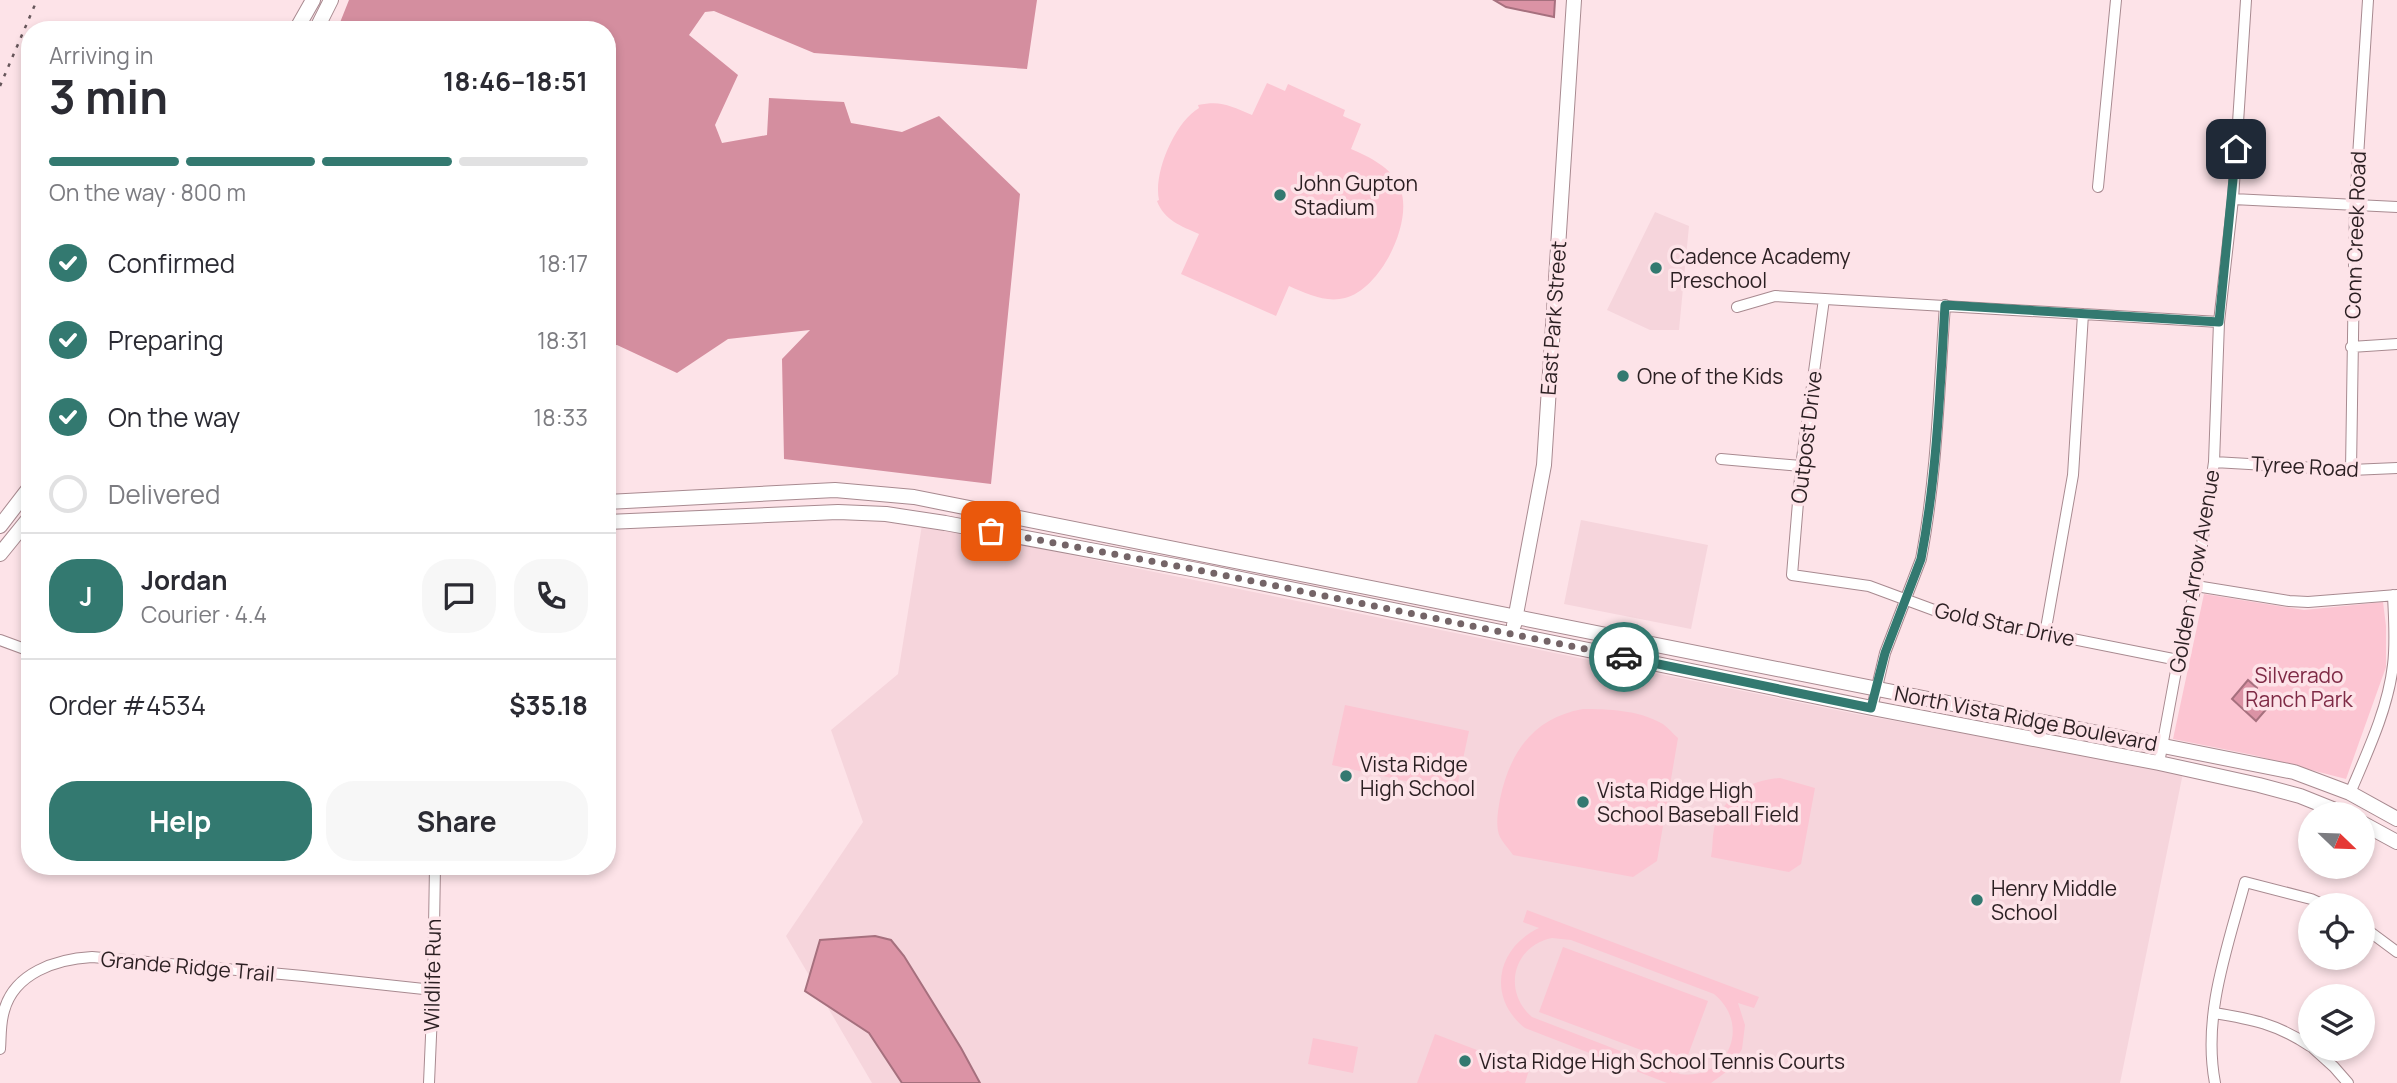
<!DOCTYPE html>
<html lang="en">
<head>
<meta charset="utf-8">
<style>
	body { margin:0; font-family:Manrope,sans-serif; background:#f7f7f7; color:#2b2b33; height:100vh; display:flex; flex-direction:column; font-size:26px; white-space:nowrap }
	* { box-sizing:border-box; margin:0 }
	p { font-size:23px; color:#7c7c81 }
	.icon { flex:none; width:38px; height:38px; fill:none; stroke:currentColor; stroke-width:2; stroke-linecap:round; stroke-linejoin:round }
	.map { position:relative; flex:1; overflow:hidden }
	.drawer { position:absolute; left:21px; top:21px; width:595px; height:854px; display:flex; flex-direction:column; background:#fff; border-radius:28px; box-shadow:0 4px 10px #0003 }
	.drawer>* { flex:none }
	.needle { width:46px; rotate:113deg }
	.tools { position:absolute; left:2298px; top:802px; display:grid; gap:14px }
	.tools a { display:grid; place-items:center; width:77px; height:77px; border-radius:50%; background:#fff; box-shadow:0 4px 10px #0003; font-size:35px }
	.pin { position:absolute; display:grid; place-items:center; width:60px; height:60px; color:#fff; margin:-30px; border-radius:14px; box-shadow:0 4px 10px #0006 }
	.courier { position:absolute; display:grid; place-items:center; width:70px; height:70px; margin:-35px; border:5px solid #337970; border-radius:50%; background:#fff; color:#222; box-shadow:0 2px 9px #0007 }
	.summary em { font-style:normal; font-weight:700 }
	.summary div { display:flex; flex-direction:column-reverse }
	.summary { display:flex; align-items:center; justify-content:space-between; height:119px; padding:0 28px }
	h1 { font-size:46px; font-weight:700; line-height:52px }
	.bar { display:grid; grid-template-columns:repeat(4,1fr); gap:10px 7px; align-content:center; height:84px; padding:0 28px }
	.bar i { height:9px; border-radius:5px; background:#e1e1e2 }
	.bar .current { background:#337970 }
	.bar p { grid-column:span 4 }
	.line { display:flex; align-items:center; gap:18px; padding:0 28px; border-top:2px solid #e1e1e2 }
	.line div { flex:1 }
	.round { display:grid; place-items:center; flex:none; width:74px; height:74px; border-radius:28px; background:#f7f7f7 }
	ol { padding:0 28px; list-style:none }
	li { display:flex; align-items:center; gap:21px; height:77px }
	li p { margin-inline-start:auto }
	li .icon { padding:7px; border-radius:50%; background:#337970; color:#fff; stroke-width:4 }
	li:last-child { color:#7c7c81 }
	li i { width:38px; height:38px; border:4px solid #e1e1e2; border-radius:50% }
	.button { display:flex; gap:14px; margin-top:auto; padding:14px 28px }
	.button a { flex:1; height:80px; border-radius:28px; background:#337970; color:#fff; font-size:28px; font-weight:700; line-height:80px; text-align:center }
	.button a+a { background:#f7f7f7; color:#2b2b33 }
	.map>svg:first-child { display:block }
</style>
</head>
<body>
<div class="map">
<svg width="2397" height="1083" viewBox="0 0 2397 1083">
	<rect width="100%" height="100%" fill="#fde3e8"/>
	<!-- built -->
	<path fill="#f6d5dc" d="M 1655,212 L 1689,226 L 1679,330 L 1650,330 L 1607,310 Z
		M 1581,520 L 1708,545 L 1691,629 L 1564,604 Z
		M 922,525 L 1856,714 L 2183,773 L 2120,1083 L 872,1083 L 786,936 L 863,822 L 831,730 L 898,674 Z"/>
	<!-- green -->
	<path fill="#fcc5d2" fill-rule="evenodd" d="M 1267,83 L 1285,91 L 1288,84 L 1345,110 L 1343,116 L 1361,124 L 1351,149 C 1369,157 1392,167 1400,188 C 1414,221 1381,289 1345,298 C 1326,303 1307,294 1289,286 L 1276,316 L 1181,274 L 1199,234 C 1181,226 1164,220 1157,201 L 1159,200 C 1153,173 1175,122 1199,108 L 1198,105 C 1222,100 1230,106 1252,115 Z
		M 2204,594 L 2304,610 L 2383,602 L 2386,626 L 2386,667 L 2346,779 L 2253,755 L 2173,739 Z
		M 1345,705 L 1469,731 L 1456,792 L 1332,765 Z
		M 1583,709 C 1608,709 1638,710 1661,723 C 1667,726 1672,733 1678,738 L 1657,861 L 1633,877 L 1513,855 C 1509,849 1503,843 1500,837 C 1495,826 1498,811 1500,799 C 1510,752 1533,718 1583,709 Z
		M 1780,778 L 1815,788 L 1801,864 L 1789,872 L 1711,857 C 1713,848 1712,838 1714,829 C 1722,797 1748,780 1780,778 Z
		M 1527,910 L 1759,997 L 1754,1008 L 1738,1003 L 1745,1025 L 1742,1049 L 1730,1069 L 1711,1083 L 1667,1083 L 1525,1028 C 1487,998 1496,948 1539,928 L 1523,922 ZM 1552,938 L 1571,940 L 1714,994 C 1752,1025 1728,1081 1680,1074 L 1532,1017 C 1502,991 1513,946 1552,938 Z
		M 1563,947 L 1708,1001 L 1684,1066 L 1539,1012 Z
		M 1435,1034 L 1529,1070 L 1525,1083 L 1417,1083 Z
		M 1313,1038 L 1358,1047 L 1353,1073 L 1308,1064 Z"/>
	<!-- forest -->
	<path fill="#d48e9f" d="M 349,0 L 1037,0 L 1027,69 L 814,53 L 714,11 L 705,12 L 689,35 L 738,75 L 715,125 L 722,143 L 767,135 L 769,98 L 844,102 L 851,123 L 902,132 L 939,116 L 1020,194 L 991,484 L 784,459 L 782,359 L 810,330 L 728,339 L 677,373 L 617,345 L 607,346 L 607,30 L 337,30 Z"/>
	<!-- water -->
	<path fill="#db93a5" stroke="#a6707e" stroke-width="2" d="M 1494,0 L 1555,0 L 1554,17 L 1506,7 Z
		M 2248,680 L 2257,688 L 2255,692 L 2269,706 L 2256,721 L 2232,699 Z
		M 875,936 L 891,940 L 904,956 L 961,1048 L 980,1083 L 902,1083 L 869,1033 L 805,991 L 820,940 Z"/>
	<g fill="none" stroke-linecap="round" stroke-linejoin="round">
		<!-- street casing -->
		<g stroke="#a88a90" stroke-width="12">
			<path id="street" d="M 2098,187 L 2116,0
				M 2233,199 L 2397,207
				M 1824,299 L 1801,466 L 1792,575 L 1869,586 L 1942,613 L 2178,660
				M 1737,307 L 1775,296 L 2219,322
				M 2351,347 L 2397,344
				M 1721,459 L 1801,466
				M 2214,462 L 2351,470 L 2397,468
				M 2351,470 L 2355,204 L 2368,0
				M 2196,586 L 2289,601 L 2308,602 L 2397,595
				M 2045,634 L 2073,475 L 2083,314
				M 0,640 L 30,651
				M 1872,708 L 1885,653 L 1921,559 C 1937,475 1939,389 1945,305
				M 2159,763 L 2178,660 L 2196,586 L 2214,462 L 2219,322 L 2233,199 L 2246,0
				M 2350,793 C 2367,753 2388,709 2393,665 C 2396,642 2394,619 2393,595
				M 2362,926 L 2397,952
				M 2214,1013 C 2252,1019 2277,1024 2310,1046
				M 2313,1048 L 2334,1067 L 2348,1083
				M 0,1049 C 1,1037 0,1024 4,1011 C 14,973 56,959 92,957 L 303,976 L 433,990
				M 429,1083 L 433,990 L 435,866
				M 2215,1083 C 2202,1015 2228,946 2245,882 L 2311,899 L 2324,905"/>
		</g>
		<!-- secondary casing -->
		<g stroke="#a88a90" stroke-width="16">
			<path id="secondary" d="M 296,30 L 313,0
				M 316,30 L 331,0
				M 607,502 L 835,490 L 914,497 L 2294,772 L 2350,793 L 2397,819
				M 607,522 L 838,512 L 886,514 L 945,523 L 1197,570 L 1872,708 L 2159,763 L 2259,785 L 2300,796 L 2345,814
				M 0,526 L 30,487
				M 0,554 L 30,517
				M 1514,625 L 1544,465 L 1574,0
				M 2362,823 L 2397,842"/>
		</g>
		<!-- street -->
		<use href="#street" stroke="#fff" stroke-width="10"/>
		<!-- secondary -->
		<use href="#secondary" stroke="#fff" stroke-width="14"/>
		<!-- rail -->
		<path stroke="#66565a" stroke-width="2.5" stroke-dasharray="3.5 7" stroke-linecap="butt" d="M 0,86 L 37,0"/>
	</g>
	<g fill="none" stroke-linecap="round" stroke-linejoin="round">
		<!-- done -->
		<path stroke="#746467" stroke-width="7" stroke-dasharray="0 12.6" d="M 991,531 L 1198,570 L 1624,657"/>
		<!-- route -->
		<path stroke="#337970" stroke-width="9" d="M 1624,657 L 1871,708 L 1885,653 L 1921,559 C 1937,475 1940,389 1945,305 L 2219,322 L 2236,149"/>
	</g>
	<!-- markers -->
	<g fill="#337970" stroke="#fde3e8" stroke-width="2.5">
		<circle cx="1280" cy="195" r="7"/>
		<circle cx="1656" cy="268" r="7"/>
		<circle cx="1623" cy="376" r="7"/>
		<circle cx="1346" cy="776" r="7"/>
		<circle cx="1583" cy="802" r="7"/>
		<circle cx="1977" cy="900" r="7"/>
		<circle cx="1465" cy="1061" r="7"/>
	</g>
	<g text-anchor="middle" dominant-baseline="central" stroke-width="7" stroke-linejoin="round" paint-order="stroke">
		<!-- poi labels -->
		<g font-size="21" fill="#2b1f22" stroke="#fde3e8" text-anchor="start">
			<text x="1294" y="183">John Gupton<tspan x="1294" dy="24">Stadium</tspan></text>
			<text x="1670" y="256">Cadence Academy<tspan x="1670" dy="24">Preschool</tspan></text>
			<text x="1637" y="376">One of the Kids</text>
			<text x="1360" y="764">Vista Ridge<tspan x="1360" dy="24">High School</tspan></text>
			<text x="1597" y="790">Vista Ridge High<tspan x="1597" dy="24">School Baseball Field</tspan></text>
			<text x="1991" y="888">Henry Middle<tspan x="1991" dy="24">School</tspan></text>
			<text x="1479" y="1061">Vista Ridge High School Tennis Courts</text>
		</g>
		<!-- street labels -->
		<g font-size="21" fill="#2b1f22" stroke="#fde3e8">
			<text transform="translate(2355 235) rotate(-88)">Conn Creek Road</text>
			<text transform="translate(1553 318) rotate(-86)">East Park Street</text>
			<text transform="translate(1806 437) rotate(-83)">Outpost Drive</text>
			<text transform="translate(2305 466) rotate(3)">Tyree Road</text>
			<text transform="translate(2194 571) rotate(-80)">Golden Arrow Avenue</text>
			<text transform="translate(2005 624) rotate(12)">Gold Star Drive</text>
			<text transform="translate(2026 718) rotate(11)">North Vista Ridge Boulevard</text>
			<text transform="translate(188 966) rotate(5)">Grande Ridge Trail</text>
			<text transform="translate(432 975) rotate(-89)">Wildlife Run</text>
		</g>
		<!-- park labels -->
		<g font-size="21" fill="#7e2a45" stroke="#fde3e8">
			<text x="2299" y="675">Silverado<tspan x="2299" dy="24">Ranch Park</tspan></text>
		</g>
	</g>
</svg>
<div class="tools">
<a><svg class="needle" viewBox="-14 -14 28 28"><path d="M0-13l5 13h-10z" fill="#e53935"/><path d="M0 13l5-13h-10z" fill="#7c7c81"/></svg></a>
<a><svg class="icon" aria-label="locate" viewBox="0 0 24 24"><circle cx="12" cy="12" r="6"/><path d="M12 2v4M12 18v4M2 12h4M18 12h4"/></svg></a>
<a><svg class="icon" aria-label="layers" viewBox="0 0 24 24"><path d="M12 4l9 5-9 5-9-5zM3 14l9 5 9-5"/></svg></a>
</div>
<div class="pin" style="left:991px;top:531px;background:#ea580c"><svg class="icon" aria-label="bag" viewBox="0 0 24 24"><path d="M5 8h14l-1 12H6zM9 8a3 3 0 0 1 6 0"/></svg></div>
<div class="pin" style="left:2236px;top:149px;background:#1f2937"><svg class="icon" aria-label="home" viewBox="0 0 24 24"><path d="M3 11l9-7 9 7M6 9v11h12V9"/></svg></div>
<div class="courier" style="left:1624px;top:657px"><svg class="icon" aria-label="car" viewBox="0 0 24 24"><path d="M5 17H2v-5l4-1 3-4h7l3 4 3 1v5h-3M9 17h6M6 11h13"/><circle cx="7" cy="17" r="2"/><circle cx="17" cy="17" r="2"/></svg></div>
<section class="drawer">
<div class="summary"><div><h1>3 min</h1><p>Arriving in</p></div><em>18:46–18:51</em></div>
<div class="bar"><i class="current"></i><i class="current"></i><i class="current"></i><i></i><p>On the way · 800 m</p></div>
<ol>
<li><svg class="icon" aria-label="check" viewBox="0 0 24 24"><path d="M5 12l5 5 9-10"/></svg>Confirmed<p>18:17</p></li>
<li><svg class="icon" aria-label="check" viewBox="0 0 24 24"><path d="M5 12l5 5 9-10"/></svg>Preparing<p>18:31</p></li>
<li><svg class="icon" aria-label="check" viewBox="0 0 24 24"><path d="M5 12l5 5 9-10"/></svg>On the way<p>18:33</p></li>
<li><i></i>Delivered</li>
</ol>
<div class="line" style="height:126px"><b class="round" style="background:#337970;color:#fff">J</b><div><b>Jordan</b><p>Courier · 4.4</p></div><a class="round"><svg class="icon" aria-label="chat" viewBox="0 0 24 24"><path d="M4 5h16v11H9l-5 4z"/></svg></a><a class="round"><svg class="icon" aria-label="phone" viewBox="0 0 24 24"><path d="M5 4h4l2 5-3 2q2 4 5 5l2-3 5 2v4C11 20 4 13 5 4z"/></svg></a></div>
<div class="line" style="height:91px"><div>Order #4534</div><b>$35.18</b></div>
<div class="button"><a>Help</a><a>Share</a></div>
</section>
</div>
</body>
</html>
